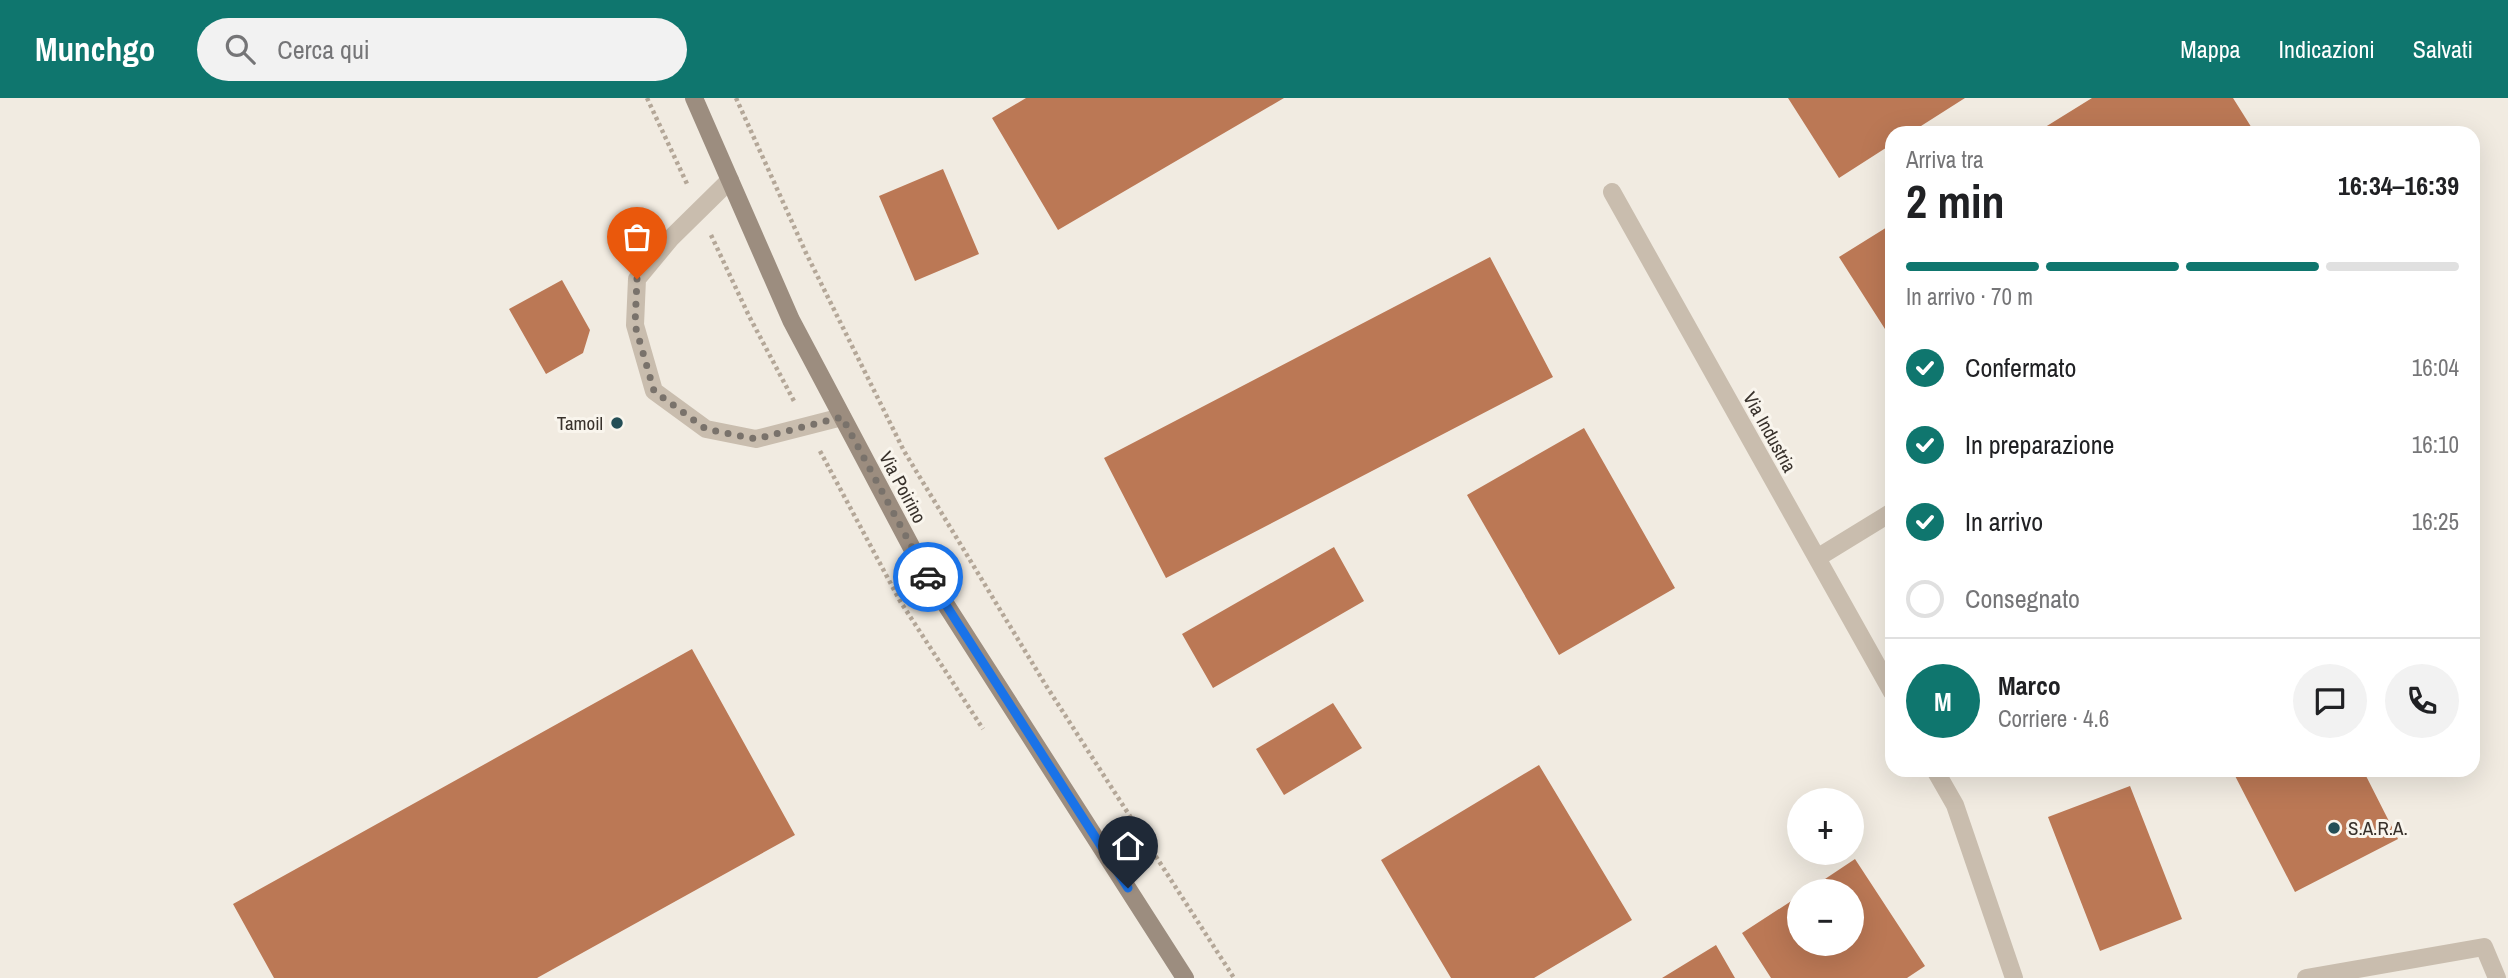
<!DOCTYPE html>
<html lang="it">
<head>
<meta charset="utf-8">
<style>
	body { margin:0; font-family:"Archivo Narrow",sans-serif; background:#f2f2f2; color:#202124; height:100vh; display:flex; flex-direction:column; font-size:26px; white-space:nowrap }
	* { box-sizing:border-box; margin:0 }
	p { font-size:23px; color:#757577 }
	.icon { flex:none; width:38px; height:38px; fill:none; stroke:currentColor; stroke-width:2; stroke-linecap:round; stroke-linejoin:round }
	.map { position:relative; flex:1; overflow:hidden }
	.panel { position:absolute; left:1885px; top:28px; width:595px; height:651px; display:flex; flex-direction:column; background:#fff; border-radius:21px; box-shadow:0 7px 28px #0002 }
	.panel>* { flex:none }
	.controls { position:absolute; left:1787px; top:690px; display:grid; gap:14px }
	.controls a { display:grid; place-items:center; width:77px; height:77px; border-radius:50%; background:#fff; box-shadow:0 7px 28px #0002; font-size:35px }
	.pin { position:absolute; display:grid; place-items:center; width:60px; height:60px; color:#fff; margin:-72px -30px; border-radius:50% 50% 50% 0; rotate:-45deg; box-shadow:0 0 7px #0007 }
	.pin .icon { rotate:45deg }
	.courier { position:absolute; display:grid; place-items:center; width:70px; height:70px; margin:-35px; border:5px solid #1a73e8; border-radius:50%; background:#fff; color:#222; box-shadow:0 2px 9px #0007 }
	.headline em { font-style:normal; font-weight:800 }
	.headline div { display:flex; flex-direction:column-reverse }
	.headline { display:flex; align-items:center; justify-content:space-between; height:119px; padding:0 21px }
	h1 { font-size:46px; font-weight:800; line-height:52px }
	.bar { display:grid; grid-template-columns:repeat(4,1fr); gap:10px 7px; align-content:center; height:84px; padding:0 21px }
	.bar i { height:9px; border-radius:5px; background:#e0e0e0 }
	.bar .active { background:#0f766e }
	.bar p { grid-column:span 4 }
	.line { display:flex; align-items:center; gap:18px; padding:0 21px; border-top:2px solid #e0e0e0 }
	.line div { flex:1 }
	.round { display:grid; place-items:center; flex:none; width:74px; height:74px; border-radius:37px; background:#f2f2f2 }
	ol { padding:0 21px; list-style:none }
	li { display:flex; align-items:center; gap:21px; height:77px }
	li p { margin-inline-start:auto }
	li .icon { padding:7px; border-radius:50%; background:#0f766e; color:#fff; stroke-width:4 }
	li:last-child { color:#757577 }
	li i { width:38px; height:38px; border:4px solid #e0e0e0; border-radius:50% }
	header { display:flex; align-items:center; gap:42px; box-sizing:border-box; height:98px; padding:0 35px; background:#0f766e; color:#fff }
	header strong { font-size:33px }
	nav { display:flex; gap:38px; margin-inline-start:auto; font-size:24px }
	.search { width:490px; height:63px; background:#f2f2f2; display:flex; align-items:center; gap:18px; box-sizing:border-box; padding:0 24px; border-radius:38px; color:#757577; font-size:26px }
	.map>svg:first-child { display:block }
</style>
</head>
<body>
<header>
<strong>Munchgo</strong>
<div class="search"><svg class="icon" aria-label="search" viewBox="0 0 24 24"><circle cx="10" cy="10" r="6"/><path d="M15 15l6 6"/></svg>Cerca qui</div>
<nav><a>Mappa</a><a>Indicazioni</a><a>Salvati</a></nav>
</header>
<div class="map">
<svg width="2508" height="880" viewBox="0 0 2508 880">
	<rect width="100%" height="100%" fill="#f1ebe1"/>
	<!-- building -->
	<path fill="#bb7855" d="M 1026,0 L 1284,0 L 1058,132 L 992,20 Z
		M 1788,0 L 1965,0 L 1910,35 L 1892,35 L 1892,46 L 1839,80 Z
		M 2092,0 L 2233,0 L 2255,35 L 2045,35 L 2042,31 Z
		M 943,71 L 979,156 L 915,183 L 879,98 Z
		M 1892,126 L 1892,242 L 1839,159 Z
		M 1490,159 L 1553,279 L 1166,480 L 1104,360 Z
		M 562,182 L 590,232 L 583,255 L 546,276 L 509,211 Z
		M 1584,330 L 1675,490 L 1559,557 L 1467,397 Z
		M 1334,449 L 1364,503 L 1213,590 L 1182,536 Z
		M 692,551 L 795,737 L 537,880 L 274,880 L 233,806 Z
		M 1333,605 L 1362,650 L 1284,697 L 1256,651 Z
		M 1539,667 L 1632,822 L 1534,880 L 1451,880 L 1381,762 Z
		M 2232,672 L 2363,672 L 2398,741 L 2295,794 Z
		M 2130,688 L 2182,821 L 2100,853 L 2048,719 Z
		M 1855,761 L 1925,868 L 1907,880 L 1771,880 L 1742,835 L 1799,798 L 1799,845 L 1852,845 L 1852,793 L 1807,793 Z
		M 1716,847 L 1735,880 L 1662,880 Z"/>
	<g fill="none" stroke-linecap="round" stroke-linejoin="round">
		<!-- path -->
		<path stroke="#b4a798" stroke-width="4.5" stroke-dasharray="3.5 3.5" stroke-linecap="butt" d="M 647,0 L 688,88
			M 736,0 L 806,155 L 904,353 L 1045,586 L 1234,880
			M 711,137 L 749,218 L 795,305
			M 820,353 L 900,503 L 983,631"/>
		<!-- lane -->
		<path stroke="#c9bdae" stroke-width="18" d="M 730,82 L 671,140 L 637,181 L 635,227 L 654,293 L 706,331 L 756,341 L 842,319
			M 1612,94 L 1892,594
			M 1817,460 L 1892,414
			M 1935,672 L 1955,707 L 2014,880
			M 2306,880 L 2484,849 L 2497,880"/>
		<!-- secondary -->
		<path stroke="#9c8d7f" stroke-width="18" d="M 694,0 L 791,222 L 923,471 L 1185,880"/>
	</g>
	<g fill="none" stroke-linecap="round" stroke-linejoin="round">
		<!-- done -->
		<path stroke="#79726b" stroke-width="7" stroke-dasharray="0 12.6" d="M 637,181 L 635,227 L 654,293 L 706,331 L 756,341 L 842,319 L 928,479"/>
		<!-- route -->
		<path stroke="#1a73e8" stroke-width="9" d="M 928,479 L 1128,790"/>
	</g>
	<!-- markers -->
	<g fill="#244e56" stroke="#f9f5ed" stroke-width="2.5">
		<circle cx="617" cy="325" r="7"/>
		<circle cx="2334" cy="730" r="7"/>
	</g>
	<g text-anchor="middle" dominant-baseline="central" stroke-width="6" stroke-linejoin="round" paint-order="stroke">
		<!-- poi labels -->
		<g font-size="19" fill="#38312b" stroke="#f9f5ed" text-anchor="end">
			<text x="603" y="325">Tamoil</text>
			<text x="2348" y="730" text-anchor="start">S.A.R.A.</text>
		</g>
		<!-- street labels -->
		<g font-size="19" fill="#38312b" stroke="#f9f5ed">
			<text transform="translate(1770 334) rotate(61)">Via Industria</text>
			<text transform="translate(903 389) rotate(62)">Via Poirino</text>
		</g>
	</g>
</svg>
<div class="controls">
<a>+</a>
<a>−</a>
</div>
<div class="pin" style="left:637px;top:181px;background:#ea580c"><svg class="icon" aria-label="bag" viewBox="0 0 24 24"><path d="M5 8h14l-1 12H6zM9 8a3 3 0 0 1 6 0"/></svg></div>
<div class="pin" style="left:1128px;top:790px;background:#1f2937"><svg class="icon" aria-label="home" viewBox="0 0 24 24"><path d="M3 11l9-7 9 7M6 9v11h12V9"/></svg></div>
<div class="courier" style="left:928px;top:479px"><svg class="icon" aria-label="car" viewBox="0 0 24 24"><path d="M5 17H2v-5l4-1 3-4h7l3 4 3 1v5h-3M9 17h6M6 11h13"/><circle cx="7" cy="17" r="2"/><circle cx="17" cy="17" r="2"/></svg></div>
<section class="panel">
<div class="headline"><div><h1>2 min</h1><p>Arriva tra</p></div><em>16:34–16:39</em></div>
<div class="bar"><i class="active"></i><i class="active"></i><i class="active"></i><i></i><p>In arrivo · 70 m</p></div>
<ol>
<li><svg class="icon" aria-label="check" viewBox="0 0 24 24"><path d="M5 12l5 5 9-10"/></svg>Confermato<p>16:04</p></li>
<li><svg class="icon" aria-label="check" viewBox="0 0 24 24"><path d="M5 12l5 5 9-10"/></svg>In preparazione<p>16:10</p></li>
<li><svg class="icon" aria-label="check" viewBox="0 0 24 24"><path d="M5 12l5 5 9-10"/></svg>In arrivo<p>16:25</p></li>
<li><i></i>Consegnato</li>
</ol>
<div class="line" style="height:126px"><b class="round" style="background:#0f766e;color:#fff">M</b><div><b>Marco</b><p>Corriere · 4.6</p></div><a class="round"><svg class="icon" aria-label="chat" viewBox="0 0 24 24"><path d="M4 5h16v11H9l-5 4z"/></svg></a><a class="round"><svg class="icon" aria-label="phone" viewBox="0 0 24 24"><path d="M5 4h4l2 5-3 2q2 4 5 5l2-3 5 2v4C11 20 4 13 5 4z"/></svg></a></div>
</section>
</div>
</body>
</html>
